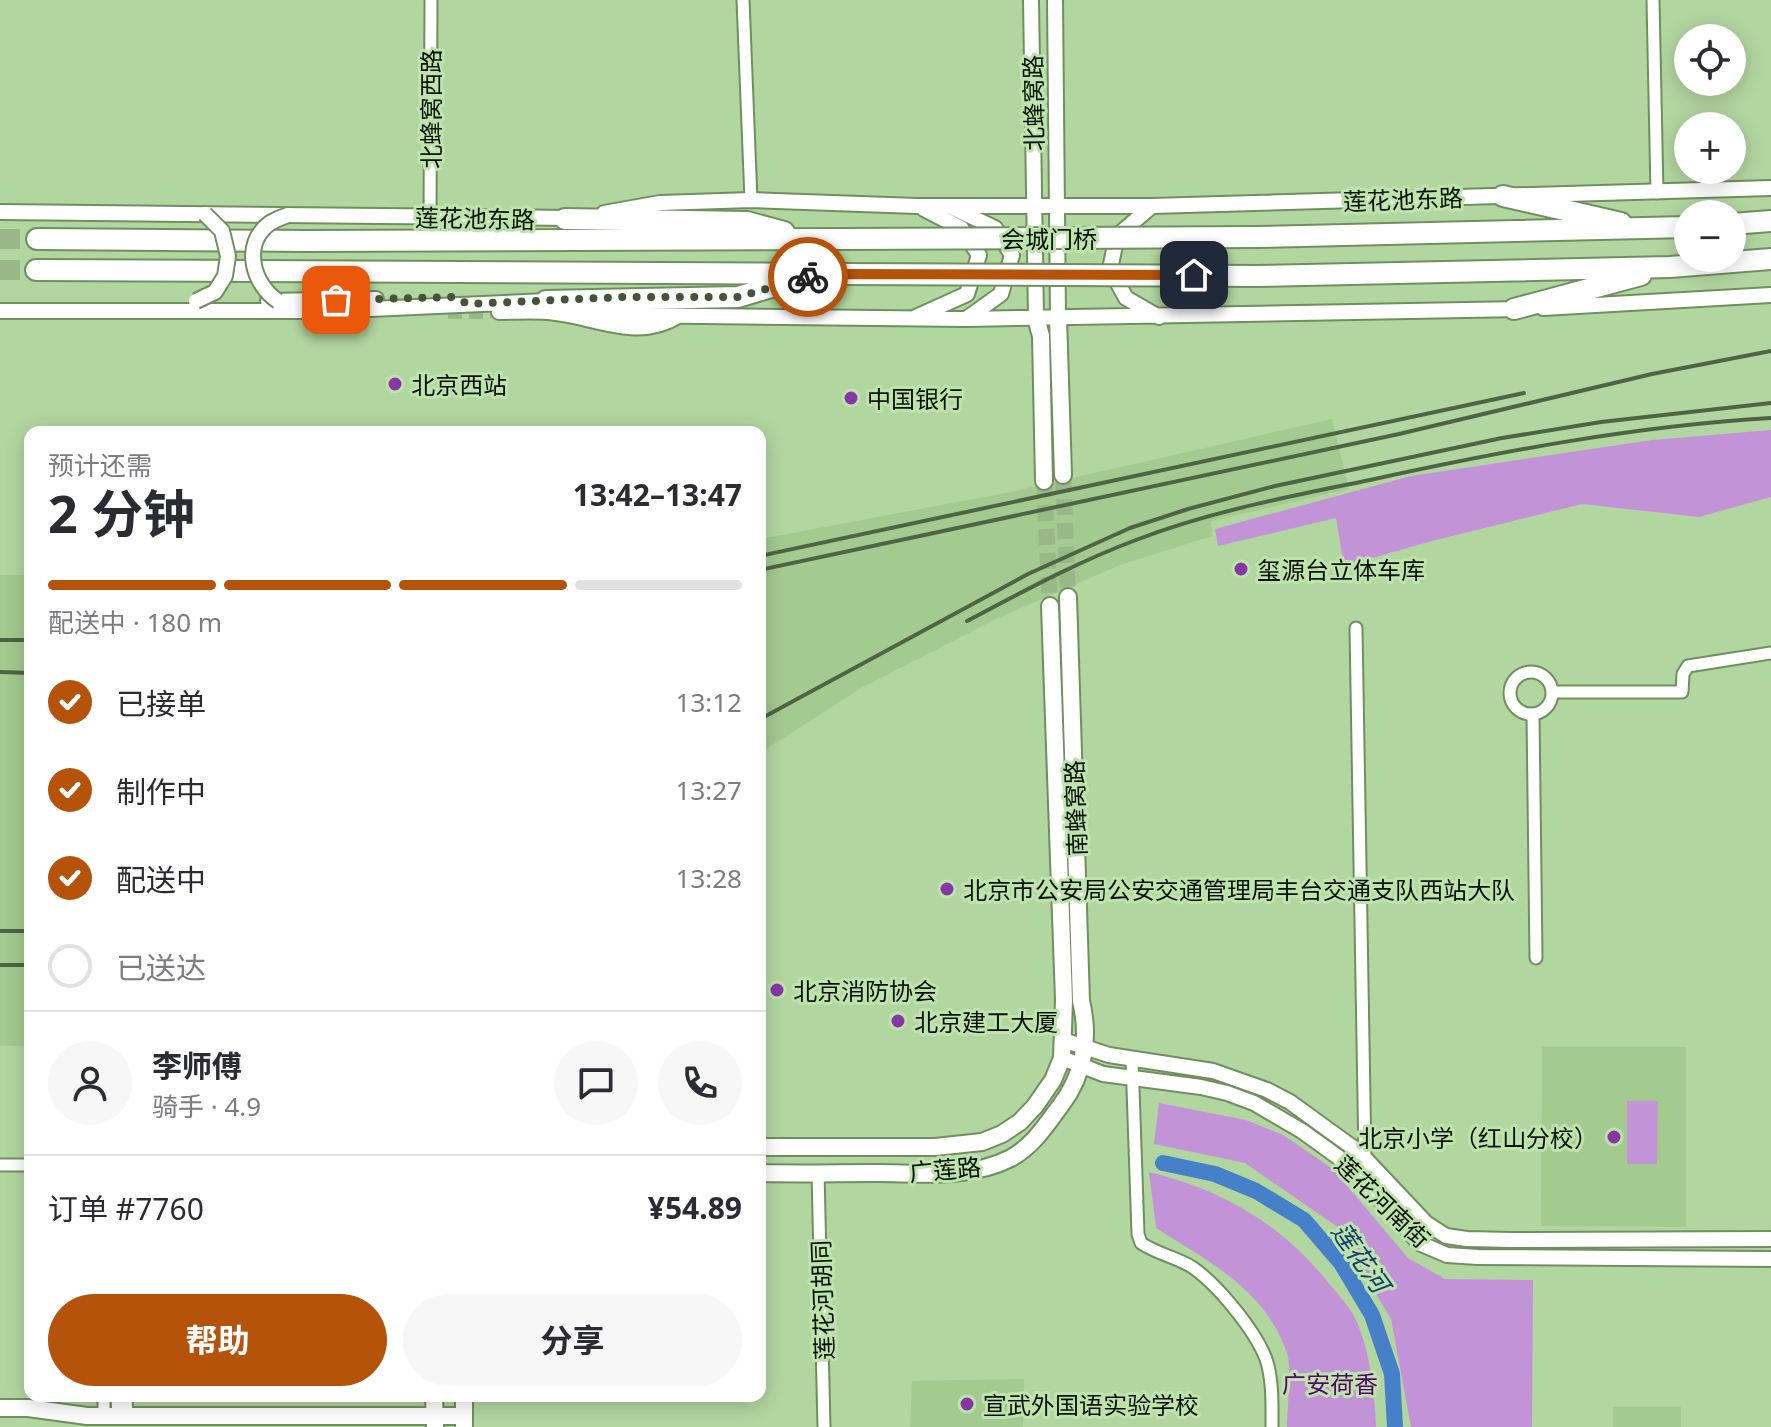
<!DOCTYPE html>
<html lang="zh">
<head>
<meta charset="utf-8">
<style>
	body { margin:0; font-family:"Noto Sans","Noto Sans SC",sans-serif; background:#f7f7f7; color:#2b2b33; height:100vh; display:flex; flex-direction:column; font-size:30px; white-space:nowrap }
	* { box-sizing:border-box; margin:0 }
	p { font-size:26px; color:#7c7c81 }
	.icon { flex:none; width:44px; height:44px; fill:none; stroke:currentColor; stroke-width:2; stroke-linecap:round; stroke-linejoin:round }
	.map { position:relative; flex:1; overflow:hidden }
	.drawer { position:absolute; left:24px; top:426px; width:742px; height:976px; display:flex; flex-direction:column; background:#fff; border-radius:16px; box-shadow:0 4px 20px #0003 }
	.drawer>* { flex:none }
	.controls { position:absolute; left:1674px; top:24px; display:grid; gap:16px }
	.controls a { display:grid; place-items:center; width:72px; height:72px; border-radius:50%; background:#fff; box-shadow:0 4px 20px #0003; font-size:40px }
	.pin { position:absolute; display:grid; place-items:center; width:68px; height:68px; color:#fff; margin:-34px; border-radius:16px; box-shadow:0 4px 12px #0006 }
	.courier { position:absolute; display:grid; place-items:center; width:80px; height:80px; margin:-40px; border:6px solid #b45309; border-radius:50%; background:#fff; color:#222; box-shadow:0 2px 10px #0007 }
	.overview em { font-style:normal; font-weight:700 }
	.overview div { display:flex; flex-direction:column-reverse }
	.overview { display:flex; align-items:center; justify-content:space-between; height:136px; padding:0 24px }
	h1 { font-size:52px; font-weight:700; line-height:60px }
	.bar { display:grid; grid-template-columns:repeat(4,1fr); gap:12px 8px; align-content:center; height:96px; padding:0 24px }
	.bar i { height:10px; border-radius:6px; background:#e1e1e2 }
	.bar .active { background:#b45309 }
	.bar p { grid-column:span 4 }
	.line { display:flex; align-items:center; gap:20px; padding:0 24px; border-top:2px solid #e1e1e2 }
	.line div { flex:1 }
	.round { display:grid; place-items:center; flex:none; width:84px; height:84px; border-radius:42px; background:#f7f7f7 }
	ol { padding:0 24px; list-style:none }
	li { display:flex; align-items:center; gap:24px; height:88px }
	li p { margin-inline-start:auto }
	li .icon { padding:8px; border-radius:50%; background:#b45309; color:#fff; stroke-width:4 }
	li:last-child { color:#7c7c81 }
	li i { width:44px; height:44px; border:4px solid #e1e1e2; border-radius:50% }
	.cta { display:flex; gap:16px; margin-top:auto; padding:16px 24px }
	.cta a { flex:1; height:92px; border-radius:48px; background:#b45309; color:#fff; font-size:32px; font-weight:700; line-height:92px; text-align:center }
	.cta a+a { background:#f7f7f7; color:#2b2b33 }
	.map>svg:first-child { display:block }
</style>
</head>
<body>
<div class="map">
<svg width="1771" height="1427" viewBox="0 0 1771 1427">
	<rect width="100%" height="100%" fill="#b2d6a0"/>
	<!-- built -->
	<path fill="#a3ca8f" d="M 1332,419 L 1349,489 L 1211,521 L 1212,536 L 1120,565 L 996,619 L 863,687 L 760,753 L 760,539 L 1011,492 Z
		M 0,575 L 30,575 L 30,1046 L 0,1046 Z
		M 1542,1047 L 1686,1047 L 1686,1227 L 1541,1226 Z
		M 1024,1379 L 1023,1427 L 910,1427 L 912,1381 Z
		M 1613,1407 L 1681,1407 L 1681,1427 L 1613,1427 Z"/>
	<!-- green -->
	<path fill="#c393d8" d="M 1771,430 L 1771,497 L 1699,517 L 1582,504 L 1432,541 L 1344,566 L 1336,518 L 1218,546 L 1215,529 L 1411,476 L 1652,440 Z
		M 1627,1101 L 1658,1101 L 1657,1164 L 1627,1164 Z
		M 1159,1103 L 1246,1120 L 1283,1135 L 1333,1169 L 1408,1258 L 1445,1279 L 1533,1280 L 1532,1427 L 1411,1427 L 1391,1319 L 1336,1226 L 1245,1163 L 1154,1144 Z
		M 1149,1172 C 1224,1190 1283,1225 1331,1286 C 1339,1296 1351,1308 1356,1320 C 1370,1351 1375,1394 1376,1427 L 1287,1427 C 1287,1410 1292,1367 1287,1353 C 1265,1289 1209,1262 1156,1228 Z"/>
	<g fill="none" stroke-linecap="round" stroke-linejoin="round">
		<!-- canal -->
		<path stroke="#4680c9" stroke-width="16" d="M 1163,1163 L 1215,1174 L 1256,1191 L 1304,1220 L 1341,1263 L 1372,1315 L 1392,1374 L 1395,1427"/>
		<!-- tertiary-tunnel -->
		<path stroke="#98b888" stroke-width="14" stroke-dasharray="14 7" stroke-linecap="butt" d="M 448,312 L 491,312"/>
		<!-- secondary-tunnel -->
		<path stroke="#98b888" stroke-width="16" stroke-dasharray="16 8" stroke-linecap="butt" d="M 1063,475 L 1068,597
			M 1044,481 L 1050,606"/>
		<!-- trunk-tunnel -->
		<path stroke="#98b888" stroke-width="20" stroke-dasharray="20 10" stroke-linecap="butt" d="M 0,239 L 37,239
			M 0,270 L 36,270"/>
		<!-- minor casing -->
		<g stroke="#6f905e" stroke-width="15">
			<path id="minor" d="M 743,0 L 751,200
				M 1653,0 L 1657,193
				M 430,217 L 431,0
				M 1356,628 L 1365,1159
				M1510 693a21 21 0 1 1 42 0a21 21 0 1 1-42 0Z
				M 1552,692 L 1682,692 L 1683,674 L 1688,666 L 1771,653
				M 1533,714 L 1536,958
				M 1132,1059 L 1138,1234 L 1141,1243 C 1157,1254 1176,1257 1192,1267 C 1217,1284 1255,1330 1266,1359 C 1273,1380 1272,1405 1272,1427
				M 0,1165 L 30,1165
				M 818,1173 L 824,1427
				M 104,1396 L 104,1416
				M 117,1396 L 118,1416
				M 126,1396 L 127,1416"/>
		</g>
		<!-- tertiary casing -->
		<g stroke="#6f905e" stroke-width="18">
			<path id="tertiary" d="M 1031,0 L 1036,318
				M 1055,0 L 1058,318
				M 1152,206 L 1117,236 L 1110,269 L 1126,298 L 1159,317
				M 951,207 L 995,228 L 1012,255 L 1001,294 L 966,319
				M 0,212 L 571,218
				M 604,213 L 660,203 L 751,200 L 917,206 L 1152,206 L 1771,188
				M 268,301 L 376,299
				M 580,307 L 620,315 L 966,319 L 1522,309
				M 1543,308 L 1771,295
				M 0,311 L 326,311 L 546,301 L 555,302
				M 499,312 C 518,312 537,310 556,313 C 598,318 638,341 678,316
				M 916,317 L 967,294 L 979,255 L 961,228 L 924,209
				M 1063,1040 L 1109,1055 L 1213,1071 L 1267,1090 L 1290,1102 L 1359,1152 L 1426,1223 L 1446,1236 L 1467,1239 L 1511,1240 L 1771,1239
				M 1062,1058 L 1103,1074 L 1201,1087 L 1227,1093 L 1254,1103 L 1302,1131 L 1338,1157 L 1362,1179 L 1419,1243 L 1447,1255 L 1478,1257 L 1771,1259"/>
		</g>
		<!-- secondary casing -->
		<g stroke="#6f905e" stroke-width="20">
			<path id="secondary" d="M 1036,318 L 1041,336 L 1044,481
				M 1058,318 L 1063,475
				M 760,1147 L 935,1147 L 982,1142 L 1002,1134 L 1020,1122 L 1035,1106 L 1053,1080 L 1062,1058 L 1064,1000 L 1050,606
				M 760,1173 C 799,1174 838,1173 877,1173 C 921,1173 970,1179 1011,1158 C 1033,1146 1046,1125 1061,1105 C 1084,1075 1090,1038 1081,1001 L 1068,597
				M 434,1396 L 435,1426
				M 464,1396 L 464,1427
				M 0,1408 L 28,1408 L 87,1416 L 464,1416"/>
		</g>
		<!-- trunk casing -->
		<g stroke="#6f905e" stroke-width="24">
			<path id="trunk" d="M 1503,196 L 1621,223
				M 565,219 L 747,222 L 784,232
				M 1732,224 L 1771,221
				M 1257,237 L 1688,227
				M 37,239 L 305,241 L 842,239
				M 36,270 L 842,274
				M 1257,276 L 1670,267 L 1771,259
				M 546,301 L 738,297 L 794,280
				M 1514,309 L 1641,275"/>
		</g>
		<!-- minor -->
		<use href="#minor" stroke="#fff" stroke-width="11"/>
		<!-- tertiary -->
		<use href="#tertiary" stroke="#fff" stroke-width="14"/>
		<!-- secondary -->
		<use href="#secondary" stroke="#fff" stroke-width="16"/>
		<!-- trunk -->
		<use href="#trunk" stroke="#fff" stroke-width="20"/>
		<!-- rail -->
		<path stroke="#4e6444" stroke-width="4" d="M 760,556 L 1524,393
			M 760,570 L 1399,434 L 1652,374 L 1771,351
			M 967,621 C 1022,592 1077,562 1136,540 C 1211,511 1292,496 1370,480 C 1503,451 1635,426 1771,418
			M 0,640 L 30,640
			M 0,672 L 30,673
			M 760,719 L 1028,574 L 1130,528 L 1188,509 L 1275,486 L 1502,438 L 1601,422 L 1771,403
			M 0,931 L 30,931
			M 0,965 L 30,965"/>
		<!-- tertiary-bridge casing -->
		<g stroke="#6f905e" stroke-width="18" stroke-linecap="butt">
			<path id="tertiary-bridge" d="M 196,301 L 215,292 L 225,276 L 228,256 L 222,231 L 205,214
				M 278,301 C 253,285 241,244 270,223 C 275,220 282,217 288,215"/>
		</g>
		<!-- trunk-bridge casing -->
		<g stroke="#6f905e" stroke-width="24" stroke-linecap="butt">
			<path id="trunk-bridge" d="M 842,239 L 1257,237
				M 842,274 L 1257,276"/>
		</g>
		<!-- tertiary-bridge -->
		<use href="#tertiary-bridge" stroke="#fff" stroke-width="14"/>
		<!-- trunk-bridge -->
		<use href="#trunk-bridge" stroke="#fff" stroke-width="20"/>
	</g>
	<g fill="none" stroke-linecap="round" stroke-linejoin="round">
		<!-- done -->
		<path stroke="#425539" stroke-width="8" stroke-dasharray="0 14.4" d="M 336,300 L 453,297 L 468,304 L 622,297 L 738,297 L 808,277"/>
		<!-- route -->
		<path stroke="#b45309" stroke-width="10" d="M 808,277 L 842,274 L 1194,275"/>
	</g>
	<!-- markers -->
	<g fill="#8736a6" stroke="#bfe3ad" stroke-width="3">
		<circle cx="395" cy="384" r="8"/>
		<circle cx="851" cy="398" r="8"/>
		<circle cx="1241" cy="569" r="8"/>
		<circle cx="947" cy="889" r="8"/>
		<circle cx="777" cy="990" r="8"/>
		<circle cx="898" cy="1021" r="8"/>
		<circle cx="1614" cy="1137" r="8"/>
		<circle cx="967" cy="1404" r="8"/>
	</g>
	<g text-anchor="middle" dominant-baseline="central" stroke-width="6" stroke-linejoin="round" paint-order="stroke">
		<!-- street labels -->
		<g font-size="24" fill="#051001" stroke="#bfe3ad">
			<text transform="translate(1033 103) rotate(-91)">北蜂窝路</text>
			<text transform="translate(430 109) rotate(-90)">北蜂窝西路</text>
			<text transform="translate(1403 199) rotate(-2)">莲花池东路</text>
			<text transform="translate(475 218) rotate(1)">莲花池东路</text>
			<text x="1049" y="238">会城门桥</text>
			<text transform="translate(1075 808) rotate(-92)">南蜂窝路</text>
			<text transform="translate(945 1169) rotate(-5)">广莲路</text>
			<text transform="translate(1383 1201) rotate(44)">莲花河南街</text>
			<text transform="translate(822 1300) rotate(-92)">莲花河胡同</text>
		</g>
		<!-- poi labels -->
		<g font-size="24" fill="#051001" stroke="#bfe3ad" text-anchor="start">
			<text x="411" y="384">北京西站</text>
			<text x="867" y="398">中国银行</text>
			<text x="1257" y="569">玺源台立体车库</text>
			<text x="963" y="889">北京市公安局公安交通管理局丰台交通支队西站大队</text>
			<text x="793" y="990">北京消防协会</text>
			<text x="914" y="1021">北京建工大厦</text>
			<text x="1598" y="1137" text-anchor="end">北京小学（红山分校）</text>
			<text x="983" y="1404">宣武外国语实验学校</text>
		</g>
		<!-- park labels -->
		<g font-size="24" fill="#53056b" stroke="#bfe3ad">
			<text x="1330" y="1383">广安荷香</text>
		</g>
		<!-- water labels -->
		<g font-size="26" font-style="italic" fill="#173e6f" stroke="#bfe3ad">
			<text transform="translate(1361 1257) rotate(55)">莲花河</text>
		</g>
	</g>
</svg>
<div class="controls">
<a><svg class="icon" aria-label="locate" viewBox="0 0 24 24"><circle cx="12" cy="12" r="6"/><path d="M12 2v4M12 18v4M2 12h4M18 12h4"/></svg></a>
<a>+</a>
<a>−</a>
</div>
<div class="pin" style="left:336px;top:300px;background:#ea580c"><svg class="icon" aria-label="bag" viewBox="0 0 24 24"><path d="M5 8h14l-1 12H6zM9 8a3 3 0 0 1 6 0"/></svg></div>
<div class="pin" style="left:1194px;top:275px;background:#1f2937"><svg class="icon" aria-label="home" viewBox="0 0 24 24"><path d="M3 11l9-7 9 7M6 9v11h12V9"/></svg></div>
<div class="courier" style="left:808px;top:277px"><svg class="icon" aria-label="bike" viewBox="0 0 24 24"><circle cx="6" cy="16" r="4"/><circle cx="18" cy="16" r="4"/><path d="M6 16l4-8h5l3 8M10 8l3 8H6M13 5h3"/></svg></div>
<section class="drawer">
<div class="overview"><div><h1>2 分钟</h1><p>预计还需</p></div><em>13:42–13:47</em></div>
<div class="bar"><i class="active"></i><i class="active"></i><i class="active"></i><i></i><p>配送中 · 180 m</p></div>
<ol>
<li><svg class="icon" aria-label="check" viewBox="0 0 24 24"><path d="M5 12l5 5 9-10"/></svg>已接单<p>13:12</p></li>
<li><svg class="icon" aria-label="check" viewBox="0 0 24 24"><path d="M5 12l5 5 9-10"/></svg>制作中<p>13:27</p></li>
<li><svg class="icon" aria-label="check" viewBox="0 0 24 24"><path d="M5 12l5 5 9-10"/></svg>配送中<p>13:28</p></li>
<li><i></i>已送达</li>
</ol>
<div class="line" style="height:144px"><a class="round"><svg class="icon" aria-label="person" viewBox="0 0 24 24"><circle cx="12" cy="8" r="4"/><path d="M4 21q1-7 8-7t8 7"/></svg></a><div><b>李师傅</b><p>骑手 · 4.9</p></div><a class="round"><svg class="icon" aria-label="chat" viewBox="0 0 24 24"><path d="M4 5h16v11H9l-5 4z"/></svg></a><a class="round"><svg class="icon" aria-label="phone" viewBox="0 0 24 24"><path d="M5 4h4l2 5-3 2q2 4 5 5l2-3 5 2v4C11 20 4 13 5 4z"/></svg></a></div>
<div class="line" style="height:104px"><div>订单 #7760</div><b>¥54.89</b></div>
<div class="cta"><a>帮助</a><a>分享</a></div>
</section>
</div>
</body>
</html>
